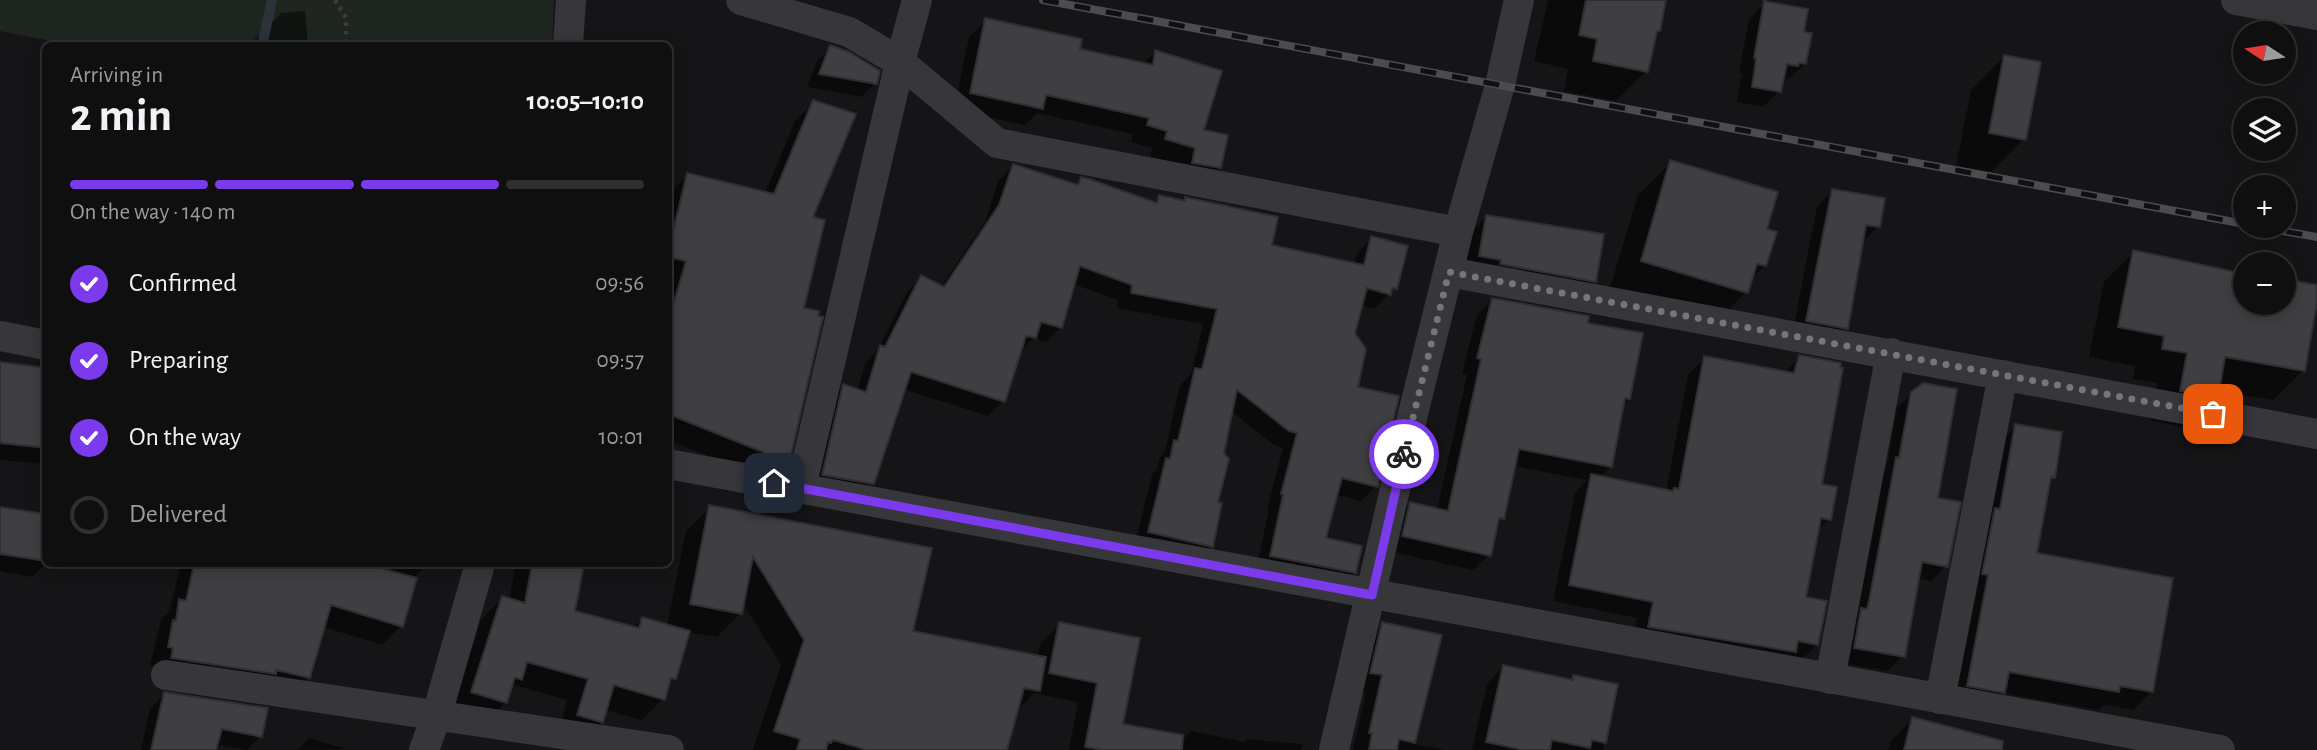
<!DOCTYPE html>
<html lang="en">
<head>
<meta charset="utf-8">
<style>
	body { margin:0; font-family:"Alegreya Sans",sans-serif; background:#1e1d1e; color:#f1f3f6; height:100vh; display:flex; flex-direction:column; font-size:26px; white-space:nowrap }
	* { box-sizing:border-box; margin:0 }
	p { font-size:23px; color:#9c9c9f }
	.icon { flex:none; width:38px; height:38px; fill:none; stroke:currentColor; stroke-width:2; stroke-linecap:round; stroke-linejoin:round }
	.map { position:relative; flex:1; overflow:hidden }
	.side { position:absolute; left:42px; top:42px; width:630px; height:525px; display:flex; flex-direction:column; background:#100f10; border-radius:10px; box-shadow:0 4px 18px #0003,0 0 0 2px #302f30 }
	.side>* { flex:none }
	.needle { width:46px; rotate:282deg }
	.fabs { position:absolute; left:2233px; top:21px; display:grid; gap:14px }
	.fabs a { display:grid; place-items:center; width:63px; height:63px; border-radius:50%; background:#100f10; box-shadow:0 4px 18px #0003,0 0 0 2px #302f30; font-size:35px }
	.pin { position:absolute; display:grid; place-items:center; width:60px; height:60px; color:#fff; margin:-30px; border-radius:14px; box-shadow:0 4px 10px #0006 }
	.courier { position:absolute; display:grid; place-items:center; width:70px; height:70px; margin:-35px; border:5px solid #7c3aed; border-radius:50%; background:#fff; color:#222; box-shadow:0 2px 9px #0007 }
	.headline em { font-style:normal; font-weight:700 }
	.headline div { display:flex; flex-direction:column-reverse }
	.headline { display:flex; align-items:center; justify-content:space-between; height:119px; padding:0 28px }
	h1 { font-size:46px; font-weight:700; line-height:52px }
	.bar { display:grid; grid-template-columns:repeat(4,1fr); gap:10px 7px; align-content:center; height:84px; padding:0 28px }
	.bar i { height:9px; border-radius:5px; background:#302f30 }
	.bar .active { background:#7c3aed }
	.bar p { grid-column:span 4 }
	ol { padding:0 28px; list-style:none }
	li { display:flex; align-items:center; gap:21px; height:77px }
	li p { margin-inline-start:auto }
	li .icon { padding:7px; border-radius:50%; background:#7c3aed; color:#fff; stroke-width:4 }
	li:last-child { color:#9c9c9f }
	li i { width:38px; height:38px; border:4px solid #302f30; border-radius:50% }
	.map>svg:first-child { display:block }
</style>
</head>
<body>
<div class="map">
<svg width="2317" height="750" viewBox="0 0 2317 750">
	<rect width="100%" height="100%" fill="#151416"/>
	<!-- green -->
	<path fill="#1f2620" d="M 0,0 L 554,0 L 552,46 L 71,45 L 0,31 Z"/>
	<!-- shadow -->
	<path fill="#0007" fill-rule="evenodd" d="M 1548,0 L 1665,0 L 1646,71 L 1616,101 L 1564,91 L 1568,69 L 1534,61 Z
		M 1765,3 L 1802,33 L 1805,64 L 1789,79 L 1783,78 L 1779,91 L 1763,107 L 1737,102 L 1742,74 L 1739,73 L 1749,19 ZM 1778,64 L 1794,64 L 1794,67 Z
		M 305,11 L 308,46 L 255,46 L 254,40 L 281,13 Z
		M 986,20 L 1078,50 L 1143,64 L 1155,52 L 1202,131 L 1220,168 L 1203,184 L 1179,165 L 1150,156 L 1152,148 L 1131,142 L 1133,134 L 1037,113 L 1025,125 L 954,110 L 969,37 Z
		M 831,47 L 875,83 L 861,97 L 807,87 L 817,61 Z
		M 2004,57 L 2024,139 L 1991,172 L 1956,166 L 1971,90 Z
		M 814,102 L 811,218 L 786,467 L 767,486 L 745,471 L 668,440 L 668,194 L 688,175 L 765,193 L 795,121 Z
		M 1671,162 L 1765,230 L 1764,266 L 1750,280 L 1746,292 L 1713,325 L 1608,294 L 1638,195 Z
		M 1013,166 L 1074,186 L 1082,179 L 1153,203 L 1159,197 L 1183,202 L 1186,199 L 1270,247 L 1354,265 L 1357,253 L 1372,238 L 1395,288 L 1374,309 L 1360,305 L 1353,333 L 1356,388 L 1376,486 L 1361,501 L 1336,495 L 1324,539 L 1355,572 L 1340,587 L 1256,571 L 1269,509 L 1267,509 L 1283,448 L 1274,445 L 1231,411 L 1216,503 L 1212,546 L 1196,561 L 1134,547 L 1152,475 L 1157,469 L 1160,457 L 1165,452 L 1180,385 L 1191,374 L 1203,324 L 1116,308 L 1118,300 L 1073,284 L 1061,327 L 1046,342 L 1033,338 L 1019,353 L 1003,401 L 988,416 L 903,389 L 872,483 L 857,498 L 808,489 L 828,401 L 844,386 L 857,391 L 866,362 L 877,351 L 907,292 L 922,277 L 941,287 L 985,222 L 998,181 Z
		M 1833,191 L 1878,226 L 1863,242 L 1846,328 L 1830,343 L 1792,336 L 1817,206 Z
		M 1486,217 L 1594,281 L 1579,296 L 1465,271 L 1471,232 Z
		M 2134,252 L 2245,275 L 2245,303 L 2284,303 L 2284,281 L 2317,287 L 2304,370 L 2273,400 L 2218,391 L 2216,397 L 2186,427 L 2151,421 L 2158,383 L 2133,379 L 2135,366 L 2089,357 L 2104,282 Z
		M 1492,300 L 1586,324 L 1629,399 L 1622,406 L 1611,466 L 1599,478 L 1666,491 L 1688,375 L 1705,358 L 1784,373 L 1800,357 L 1820,486 L 1829,519 L 1817,531 L 1804,598 L 1817,645 L 1800,661 L 1633,643 L 1637,618 L 1553,601 L 1575,493 L 1587,480 L 1514,466 L 1502,518 L 1496,524 L 1489,555 L 1473,570 L 1388,551 L 1395,519 L 1411,504 L 1437,510 L 1467,375 L 1462,373 L 1477,315 Z
		M 0,363 L 46,371 L 46,460 L 42,464 L 0,460 Z
		M 1912,393 L 1936,499 L 1946,566 L 1931,581 L 1917,578 L 1903,656 L 1888,671 L 1840,663 L 1881,474 L 1886,469 L 1897,408 Z
		M 2016,426 L 2053,477 L 2048,482 L 2035,555 L 2152,691 L 2133,710 L 2103,705 L 2099,710 L 2002,693 L 1984,711 L 1949,704 L 1997,445 Z
		M 710,507 L 911,633 L 1037,657 L 1040,644 L 1060,624 L 1138,640 L 1120,726 L 1130,750 L 1069,750 L 1078,702 L 1034,693 L 1016,712 L 1005,750 L 753,750 L 781,665 L 743,603 L 741,613 L 717,637 L 688,632 L 674,678 L 667,685 L 663,699 L 642,720 L 605,710 L 602,722 L 580,743 L 557,740 L 567,700 L 514,685 L 509,690 L 506,702 L 485,723 L 451,713 L 481,620 L 502,598 L 509,600 L 516,564 L 582,564 L 573,612 L 633,629 L 642,619 L 667,626 L 686,531 Z
		M 0,512 L 46,516 L 46,563 L 32,577 L 0,571 Z
		M 181,564 L 427,564 L 417,574 L 401,626 L 382,645 L 323,627 L 308,677 L 289,696 L 150,665 L 161,620 L 169,612 Z
		M 1382,624 L 1440,637 L 1413,744 L 1444,750 L 1353,750 L 1366,692 L 1354,689 L 1366,641 Z
		M 1503,667 L 1570,681 L 1574,677 L 1616,685 L 1603,750 L 1472,750 L 1487,684 Z
		M 164,694 L 261,736 L 247,750 L 218,745 L 217,750 L 141,750 L 150,709 Z
		M 1913,719 L 1963,750 L 1888,750 L 1891,741 Z
		M 1191,731 L 1244,742 L 1247,739 L 1303,744 L 1301,750 L 1174,750 Z
		M 309,738 L 346,749 L 297,750 Z"/>
	<g fill="none" stroke-linecap="round" stroke-linejoin="round">
		<!-- stream -->
		<path stroke="#2b323a" stroke-width="10" d="M 262,46 L 272,0"/>
	</g>
	<!-- building -->
	<path fill="#3f3f43" stroke="#2f2f32" stroke-width="2" d="M 1586,0 L 1666,0 L 1660,31 L 1657,31 L 1648,72 L 1593,61 L 1597,39 L 1579,35 Z
		M 1764,1 L 1808,9 L 1804,32 L 1812,33 L 1806,64 L 1799,63 L 1798,66 L 1787,64 L 1781,92 L 1752,87 L 1756,59 L 1754,58 Z
		M 985,18 L 1082,39 L 1080,49 L 1153,65 L 1155,50 L 1222,71 L 1204,130 L 1228,135 L 1221,168 L 1192,163 L 1195,148 L 1165,139 L 1167,131 L 1147,125 L 1149,118 L 1046,95 L 1043,109 L 970,93 Z
		M 830,45 L 849,52 L 880,71 L 877,84 L 819,74 Z
		M 2004,55 L 2041,62 L 2026,140 L 1989,133 Z
		M 813,100 L 856,114 L 813,217 L 825,220 L 804,308 L 819,311 L 818,316 L 823,317 L 788,468 L 761,460 L 763,452 L 668,414 L 668,322 L 686,261 L 668,257 L 668,252 L 687,173 L 774,194 Z
		M 1670,160 L 1778,192 L 1767,229 L 1777,232 L 1766,266 L 1757,264 L 1748,293 L 1641,261 Z
		M 1013,164 L 1078,185 L 1081,177 L 1089,179 L 1157,203 L 1159,195 L 1185,201 L 1185,197 L 1278,217 L 1272,245 L 1364,265 L 1371,236 L 1408,246 L 1397,289 L 1392,288 L 1391,295 L 1367,288 L 1355,333 L 1366,349 L 1358,387 L 1399,396 L 1378,487 L 1342,478 L 1326,538 L 1362,546 L 1356,573 L 1270,556 L 1283,495 L 1281,494 L 1297,433 L 1289,431 L 1237,390 L 1224,453 L 1229,459 L 1218,502 L 1222,503 L 1213,547 L 1148,532 L 1166,458 L 1170,459 L 1174,440 L 1178,441 L 1195,368 L 1202,369 L 1217,309 L 1131,293 L 1132,285 L 1080,266 L 1062,328 L 1041,322 L 1036,338 L 1026,336 L 1005,402 L 911,372 L 874,484 L 822,475 L 843,384 L 866,392 L 880,345 L 885,347 L 921,275 L 944,287 L 999,205 Z
		M 1832,189 L 1885,198 L 1880,227 L 1866,225 L 1848,329 L 1806,321 Z
		M 1486,215 L 1604,234 L 1596,282 L 1500,264 L 1501,260 L 1479,256 Z
		M 2133,250 L 2245,274 L 2245,303 L 2284,303 L 2284,279 L 2317,285 L 2317,302 L 2305,371 L 2225,357 L 2218,398 L 2180,391 L 2187,353 L 2162,349 L 2164,336 L 2118,327 Z
		M 1492,298 L 1589,316 L 1588,323 L 1643,333 L 1630,399 L 1625,398 L 1612,467 L 1519,449 L 1504,519 L 1499,518 L 1491,556 L 1402,536 L 1410,502 L 1448,511 L 1481,359 L 1477,358 Z
		M 1799,355 L 1841,363 L 1840,368 L 1843,368 L 1822,484 L 1837,487 L 1831,520 L 1821,518 L 1806,597 L 1827,601 L 1818,645 L 1798,641 L 1796,652 L 1648,627 L 1653,602 L 1569,585 L 1591,474 L 1673,491 L 1674,488 L 1679,489 L 1704,356 L 1794,373 Z
		M 0,362 L 46,368 L 46,448 L 0,443 Z
		M 1923,383 L 1957,389 L 1938,498 L 1961,502 L 1948,567 L 1922,562 L 1905,657 L 1854,648 L 1861,608 L 1867,609 L 1870,596 L 1896,457 L 1899,458 L 1911,392 Z
		M 2015,424 L 2062,432 L 2055,478 L 2051,477 L 2037,553 L 2173,578 L 2153,692 L 2120,686 L 2119,692 L 2009,672 L 2005,693 L 1967,686 L 1988,575 L 1982,574 L 1995,508 L 2000,509 Z
		M 709,505 L 932,548 L 913,631 L 1046,657 L 1040,691 L 1024,688 L 1007,750 L 867,750 L 833,740 L 831,743 L 828,742 L 826,750 L 797,750 L 800,739 L 774,731 L 804,640 L 753,557 L 742,614 L 690,604 Z
		M 0,507 L 46,514 L 46,561 L 0,554 Z
		M 194,564 L 366,564 L 417,578 L 403,627 L 331,605 L 310,678 L 276,670 L 276,674 L 171,658 L 173,648 L 168,647 L 173,620 L 176,621 L 179,599 L 186,601 Z
		M 532,564 L 584,564 L 575,611 L 639,628 L 642,617 L 690,631 L 676,679 L 671,678 L 665,700 L 614,685 L 603,723 L 601,722 L 577,715 L 588,679 L 527,662 L 522,680 L 515,677 L 507,703 L 471,692 L 502,596 L 525,603 Z
		M 1059,622 L 1140,638 L 1123,724 L 1183,735 L 1182,750 L 1103,750 L 1085,747 L 1097,683 L 1049,673 Z
		M 1382,622 L 1442,635 L 1415,743 L 1399,739 L 1397,750 L 1369,750 L 1372,733 L 1369,733 L 1382,675 L 1370,673 Z
		M 1503,665 L 1573,680 L 1573,675 L 1618,684 L 1606,743 L 1592,740 L 1590,748 L 1552,740 L 1550,750 L 1524,750 L 1486,742 Z
		M 164,692 L 268,708 L 262,737 L 222,729 L 216,750 L 151,750 Z
		M 1912,717 L 2003,741 L 2002,750 L 1904,750 Z"/>
	<g fill="none" stroke-linecap="round" stroke-linejoin="round">
		<!-- path -->
		<path stroke="#3c3d42" stroke-width="4.5" stroke-dasharray="3.5 5" stroke-linecap="butt" d="M 335,0 L 346,18 L 346,46
			M 279,44 L 281,46"/>
		<!-- street -->
		<path stroke="#36363b" stroke-width="30" d="M 741,0 L 849,32 L 900,62 L 997,143 L 1458,232
			M 2236,0 L 2317,15
			M 568,46 L 571,0
			M 1449,272 L 2317,434
			M 0,336 L 46,345
			M 668,464 L 2220,750
			M 801,488 L 900,62 L 917,0
			M 166,675 L 669,750
			M 1830,679 L 1891,353
			M 1940,699 L 2003,375
			M 424,750 L 437,714 L 480,564
			M 1334,750 L 1407,438 L 1458,232 L 1500,85 L 1519,0"/>
		<!-- rail casing -->
		<g stroke="#4b4c52" stroke-width="8">
			<path id="rail" d="M 1043,0 L 2245,224
				M 2255,226 L 2317,237"/>
		</g>
		<!-- rail -->
		<use href="#rail" stroke="#100f11" stroke-width="5" stroke-dasharray="16" stroke-linecap="butt"/>
	</g>
	<g fill="none" stroke-linecap="round" stroke-linejoin="round">
		<!-- done -->
		<path stroke="#74767e" stroke-width="7" stroke-dasharray="0 12.6" d="M 1404,454 L 1449,272 L 2213,414"/>
		<!-- route -->
		<path stroke="#7c3aed" stroke-width="9" d="M 774,483 L 1372,595 L 1404,454"/>
	</g>
</svg>
<div class="fabs">
<a><svg class="needle" viewBox="-14 -14 28 28"><path d="M0-13l5 13h-10z" fill="#e53935"/><path d="M0 13l5-13h-10z" fill="#9c9c9f"/></svg></a>
<a><svg class="icon" aria-label="layers" viewBox="0 0 24 24"><path d="M12 4l9 5-9 5-9-5zM3 14l9 5 9-5"/></svg></a>
<a>+</a>
<a>−</a>
</div>
<div class="pin" style="left:2213px;top:414px;background:#ea580c"><svg class="icon" aria-label="bag" viewBox="0 0 24 24"><path d="M5 8h14l-1 12H6zM9 8a3 3 0 0 1 6 0"/></svg></div>
<div class="pin" style="left:774px;top:483px;background:#1f2937"><svg class="icon" aria-label="home" viewBox="0 0 24 24"><path d="M3 11l9-7 9 7M6 9v11h12V9"/></svg></div>
<div class="courier" style="left:1404px;top:454px"><svg class="icon" aria-label="bike" viewBox="0 0 24 24"><circle cx="6" cy="16" r="4"/><circle cx="18" cy="16" r="4"/><path d="M6 16l4-8h5l3 8M10 8l3 8H6M13 5h3"/></svg></div>
<section class="side">
<div class="headline"><div><h1>2 min</h1><p>Arriving in</p></div><em>10:05–10:10</em></div>
<div class="bar"><i class="active"></i><i class="active"></i><i class="active"></i><i></i><p>On the way · 140 m</p></div>
<ol>
<li><svg class="icon" aria-label="check" viewBox="0 0 24 24"><path d="M5 12l5 5 9-10"/></svg>Confirmed<p>09:56</p></li>
<li><svg class="icon" aria-label="check" viewBox="0 0 24 24"><path d="M5 12l5 5 9-10"/></svg>Preparing<p>09:57</p></li>
<li><svg class="icon" aria-label="check" viewBox="0 0 24 24"><path d="M5 12l5 5 9-10"/></svg>On the way<p>10:01</p></li>
<li><i></i>Delivered</li>
</ol>
</section>
</div>
</body>
</html>
